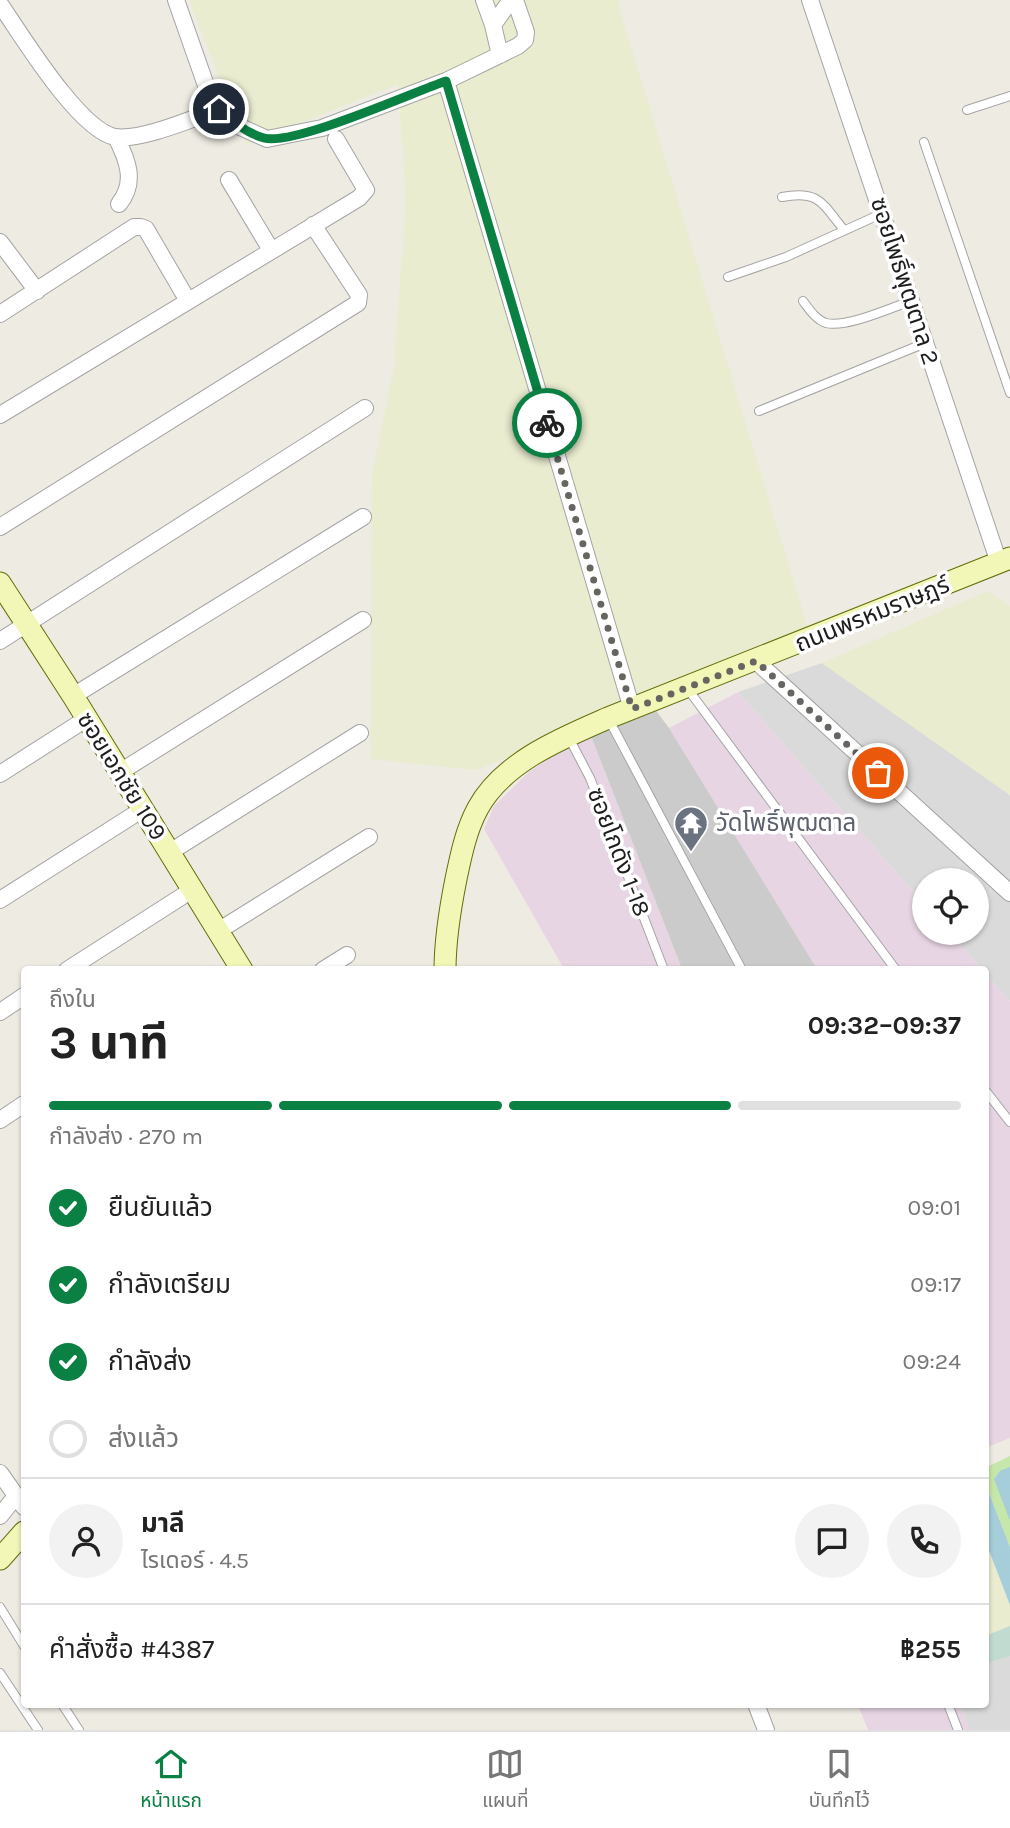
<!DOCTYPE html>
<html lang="th">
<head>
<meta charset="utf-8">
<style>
	body { margin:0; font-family:Karla,"Noto Sans Thai",sans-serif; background:#f2f2f2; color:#222; height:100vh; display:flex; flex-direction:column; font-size:26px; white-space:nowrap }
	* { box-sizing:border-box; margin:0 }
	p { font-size:23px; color:#767676 }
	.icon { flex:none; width:38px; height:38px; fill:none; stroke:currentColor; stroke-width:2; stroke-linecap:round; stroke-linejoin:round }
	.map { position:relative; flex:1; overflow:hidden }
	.side { position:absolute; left:21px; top:966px; width:968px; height:742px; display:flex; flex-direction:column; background:#fff; border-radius:7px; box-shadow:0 2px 5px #0004 }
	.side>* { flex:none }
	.buttons { position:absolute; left:912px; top:868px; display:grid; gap:14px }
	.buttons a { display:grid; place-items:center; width:77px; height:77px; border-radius:50%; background:#fff; box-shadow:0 2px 5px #0004; font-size:35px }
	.pin { position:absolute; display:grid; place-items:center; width:60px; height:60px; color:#fff; margin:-30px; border:4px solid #fff; border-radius:50%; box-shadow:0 2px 7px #0007 }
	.courier { position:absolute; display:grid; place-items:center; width:70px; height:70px; margin:-35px; border:5px solid #0b8043; border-radius:50%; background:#fff; color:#222; box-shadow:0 2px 9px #0007 }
	.headline em { font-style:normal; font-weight:700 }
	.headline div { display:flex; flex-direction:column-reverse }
	.headline { display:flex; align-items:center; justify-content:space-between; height:119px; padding:0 28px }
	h1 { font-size:46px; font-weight:700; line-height:52px }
	.bar { display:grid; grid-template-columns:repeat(4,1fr); gap:10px 7px; align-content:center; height:84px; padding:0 28px }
	.bar i { height:9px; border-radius:5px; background:#e0e0e0 }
	.bar .on { background:#0b8043 }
	.bar p { grid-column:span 4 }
	.line { display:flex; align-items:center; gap:18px; padding:0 28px; border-top:2px solid #e0e0e0 }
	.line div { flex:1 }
	.round { display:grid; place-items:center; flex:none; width:74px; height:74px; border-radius:37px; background:#f2f2f2 }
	ol { padding:0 28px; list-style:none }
	li { display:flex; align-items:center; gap:21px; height:77px }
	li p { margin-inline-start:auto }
	li .icon { padding:7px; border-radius:50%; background:#0b8043; color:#fff; stroke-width:4 }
	li:last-child { color:#767676 }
	li i { width:38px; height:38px; border:4px solid #e0e0e0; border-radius:50% }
	.menu { display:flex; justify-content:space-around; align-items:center; height:98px; border-top:2px solid #e0e0e0; background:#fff; font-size:19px; color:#767676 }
	.menu a { display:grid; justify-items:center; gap:4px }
	.menu .on { color:#0b8043 }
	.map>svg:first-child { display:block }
</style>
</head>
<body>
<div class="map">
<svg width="1010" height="1730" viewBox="0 0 1010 1730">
	<rect width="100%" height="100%" fill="#eeebe3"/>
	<!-- residential -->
	<path fill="#dbdada" d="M 822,663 L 1010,795 L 1010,1001 L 985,973 L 985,970 L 982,969 L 950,933 L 976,933 L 976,880 L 924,880 L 924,904 L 738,692 Z
		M 1010,1656 L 1010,1730 L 970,1730 L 960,1705 L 985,1704 L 985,1664 Z"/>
	<!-- industrial -->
	<path fill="#e7d5e3" d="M 738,692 L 924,904 L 924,933 L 950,933 L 982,969 L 817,969 L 669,728 Z
		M 591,736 L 682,969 L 564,969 L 484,829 L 494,806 L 530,771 L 565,748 Z
		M 985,973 L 1010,1001 L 1010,1438 L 985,1448 Z
		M 858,1705 L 960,1705 L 970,1730 L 868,1730 Z"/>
	<!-- religious -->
	<path fill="#cbcbcb" d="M 654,708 L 669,728 L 817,969 L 682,969 L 591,736 Z"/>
	<!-- farmland -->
	<path fill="#e9eccf" d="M 189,0 L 617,0 L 808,628 L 477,770 L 370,759 L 372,475 L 394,366 L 406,200 L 398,84 L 246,145 Z
		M 988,591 L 1010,606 L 1010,795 L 822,663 Z
		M 985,1540 L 1010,1605 L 1010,1626 L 985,1636 Z"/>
	<!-- grass -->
	<path fill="#c6e7aa" d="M 1010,1456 L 1010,1467 L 1001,1470 L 1010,1521 L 1010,1547 L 985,1483 L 985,1468 Z"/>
	<!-- wetland -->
	<path fill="#c1dbd0" d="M 1010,1626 L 1010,1656 L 985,1664 L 985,1636 Z"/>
	<!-- water -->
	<path fill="#a5cdda" d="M 1010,1467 L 1010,1521 L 994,1479 L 1001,1470 Z
		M 985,1483 L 1010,1547 L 1010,1605 L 985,1540 Z"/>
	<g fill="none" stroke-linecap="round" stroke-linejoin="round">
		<!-- lane casing -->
		<g stroke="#a4a4a4" stroke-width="10">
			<path id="lane" d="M 967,110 L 1010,96
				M 924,142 L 1010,393
				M 782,197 C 819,190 822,203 844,230
				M 728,277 L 786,257 L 883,213
				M 803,301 C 809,309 816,320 826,323 C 847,328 890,308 911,301
				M 759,411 L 925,343
				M 687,688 L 896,970
				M 608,718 L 742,970
				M 568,736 L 590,778 L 664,970
				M 985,1090 L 1010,1122
				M 0,1607 L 24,1646
				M 0,1673 L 38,1730
				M 62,1704 L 79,1730
				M 948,1704 L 958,1730"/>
		</g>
		<!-- street casing -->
		<g stroke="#a4a4a4" stroke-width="18">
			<path id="street" d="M 176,0 L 209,94 L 219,109 L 236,125 L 267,139 L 322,128 L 446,81
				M 484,0 L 493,25
				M 515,0 L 526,32 L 525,40 L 518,46 L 446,81 L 632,709
				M 810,0 L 999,563
				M 0,4 C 22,36 79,130 115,137 C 141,141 194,118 219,109
				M 500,55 L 493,25 L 511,0
				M 116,137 C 127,159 137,182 119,204
				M 229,180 L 271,250
				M 0,242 L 37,291
				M 0,314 L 134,227 L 141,227 L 146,229 L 188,301
				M 0,415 L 359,198 L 366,190 L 336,139
				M 0,527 L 358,303 L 359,295 L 313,225
				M 0,641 L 365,408
				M 756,661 L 1010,893
				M 73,696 L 363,517
				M 120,772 L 363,620
				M 0,774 L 86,719
				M 170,852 L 360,733
				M 0,900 L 143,809
				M 218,931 L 369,837
				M 67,970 L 192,890
				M 323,970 L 347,955
				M 0,1012 L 24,996
				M 0,1120 L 24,1104
				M 0,1473 L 24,1507
				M 0,1516 L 16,1496
				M 756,1704 L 766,1730"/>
		</g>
		<!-- secondary casing -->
		<g stroke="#626f09" stroke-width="23">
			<path id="secondary" d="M 0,583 L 73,696 L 242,970
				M 445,970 C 445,939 450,909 456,879 C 461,855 466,830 478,808 C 503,762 562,738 608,718 L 1010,558
				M 0,1559 L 24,1532"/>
		</g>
		<!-- lane -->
		<use href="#lane" stroke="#fff" stroke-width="8"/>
		<!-- street -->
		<use href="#street" stroke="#fff" stroke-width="16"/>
		<!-- secondary -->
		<use href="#secondary" stroke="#f2f7b8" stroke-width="21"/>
	</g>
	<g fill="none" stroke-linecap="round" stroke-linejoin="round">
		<!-- done -->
		<path stroke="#666562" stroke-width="7" stroke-dasharray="0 12.6" d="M 547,423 L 632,709 L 756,661 L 878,773"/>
		<!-- route -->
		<path stroke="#0b8043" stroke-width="9" d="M 219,109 C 232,121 246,133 264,138 C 294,146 411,93 446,81 L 547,423"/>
	</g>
	<!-- icons -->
	<defs>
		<g id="temple-pin" transform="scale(1.75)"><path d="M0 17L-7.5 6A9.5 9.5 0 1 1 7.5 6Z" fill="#6b7280" stroke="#fff"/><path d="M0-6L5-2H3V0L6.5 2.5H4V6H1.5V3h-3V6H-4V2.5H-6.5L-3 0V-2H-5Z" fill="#fff"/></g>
	</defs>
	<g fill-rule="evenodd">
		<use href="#temple-pin" x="691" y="823"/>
	</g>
	<g text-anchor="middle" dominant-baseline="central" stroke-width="7" stroke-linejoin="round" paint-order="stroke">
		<!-- street labels -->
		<g font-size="24" fill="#1d1d1d" stroke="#fff">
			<text transform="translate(905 281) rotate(72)">ซอยโพธิ์พุฒตาล 2</text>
			<text transform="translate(872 614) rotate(-22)">ถนนพรหมราษฎร์</text>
			<text transform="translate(122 776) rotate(58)">ซอยเอกชัย 109</text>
			<text transform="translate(619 852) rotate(69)">ซอยโกดัง 1-18</text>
		</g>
		<!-- worship labels -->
		<g font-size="24" fill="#5b616d" stroke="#fff" text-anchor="start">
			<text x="716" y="823">วัดโพธิ์พุฒตาล</text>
		</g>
	</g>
</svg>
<div class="buttons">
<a><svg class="icon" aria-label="locate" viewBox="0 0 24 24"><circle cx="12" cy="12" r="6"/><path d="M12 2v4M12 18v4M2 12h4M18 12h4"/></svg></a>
</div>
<div class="pin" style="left:878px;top:773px;background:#ea580c"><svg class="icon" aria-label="bag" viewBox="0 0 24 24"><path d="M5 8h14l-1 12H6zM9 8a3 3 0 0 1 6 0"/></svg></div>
<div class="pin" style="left:219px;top:109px;background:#1f2937"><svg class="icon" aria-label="home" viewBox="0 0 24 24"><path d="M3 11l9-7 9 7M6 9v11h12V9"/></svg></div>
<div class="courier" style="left:547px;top:423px"><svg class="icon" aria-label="bike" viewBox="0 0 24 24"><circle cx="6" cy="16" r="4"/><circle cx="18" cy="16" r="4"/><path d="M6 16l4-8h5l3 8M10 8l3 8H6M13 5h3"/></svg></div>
<section class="side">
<div class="headline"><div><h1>3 นาที</h1><p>ถึงใน</p></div><em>09:32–09:37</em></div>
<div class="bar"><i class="on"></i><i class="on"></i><i class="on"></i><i></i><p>กำลังส่ง · 270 m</p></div>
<ol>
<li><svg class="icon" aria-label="check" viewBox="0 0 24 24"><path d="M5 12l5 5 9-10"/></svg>ยืนยันแล้ว<p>09:01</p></li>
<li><svg class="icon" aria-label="check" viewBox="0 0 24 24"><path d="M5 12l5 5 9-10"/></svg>กำลังเตรียม<p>09:17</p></li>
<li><svg class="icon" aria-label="check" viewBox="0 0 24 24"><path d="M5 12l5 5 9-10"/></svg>กำลังส่ง<p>09:24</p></li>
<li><i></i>ส่งแล้ว</li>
</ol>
<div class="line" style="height:126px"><a class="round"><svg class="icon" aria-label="person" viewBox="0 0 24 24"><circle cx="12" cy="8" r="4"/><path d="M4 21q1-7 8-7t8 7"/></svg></a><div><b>มาลี</b><p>ไรเดอร์ · 4.5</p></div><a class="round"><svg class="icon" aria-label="chat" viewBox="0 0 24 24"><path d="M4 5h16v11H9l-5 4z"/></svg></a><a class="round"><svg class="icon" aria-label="phone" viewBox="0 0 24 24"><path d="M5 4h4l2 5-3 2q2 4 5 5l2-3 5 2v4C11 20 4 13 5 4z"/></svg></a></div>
<div class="line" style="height:91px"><div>คำสั่งซื้อ #4387</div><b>฿255</b></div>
</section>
</div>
<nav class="menu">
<a class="on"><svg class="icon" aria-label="home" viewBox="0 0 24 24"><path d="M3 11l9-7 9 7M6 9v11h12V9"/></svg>หน้าแรก</a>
<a><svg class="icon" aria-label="map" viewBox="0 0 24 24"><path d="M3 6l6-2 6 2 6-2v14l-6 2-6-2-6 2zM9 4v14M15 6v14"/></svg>แผนที่</a>
<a><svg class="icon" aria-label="saved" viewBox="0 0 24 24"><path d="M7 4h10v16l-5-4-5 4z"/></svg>บันทึกไว้</a>
</nav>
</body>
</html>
